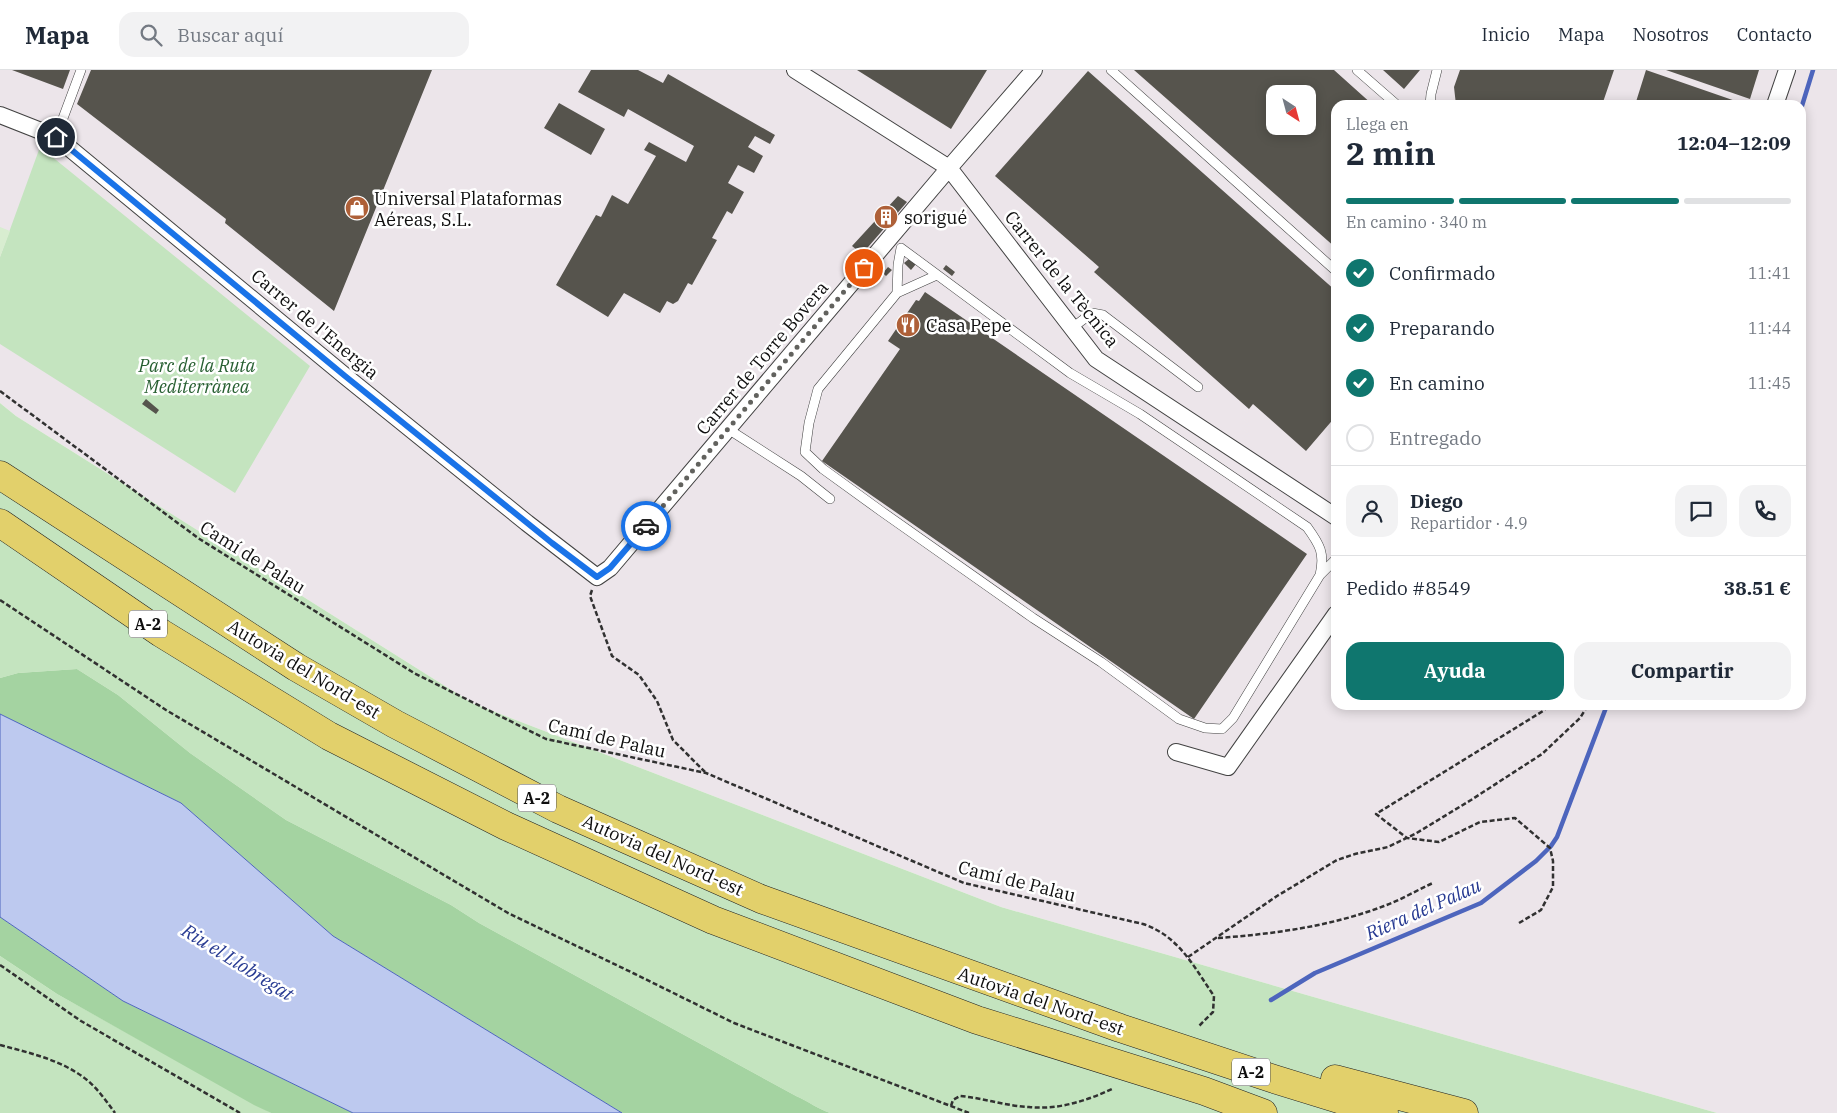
<!DOCTYPE html>
<html lang="es">
<head>
<meta charset="utf-8">
<style>
	body { margin:0; font-family:"IBM Plex Serif",serif; background:#f2f2f3; color:#1f2937; height:100vh; display:flex; flex-direction:column; font-size:19px; white-space:nowrap }
	* { box-sizing:border-box; margin:0 }
	p { font-size:16px; color:#747a83 }
	.icon { flex:none; width:28px; height:28px; fill:none; stroke:currentColor; stroke-width:2; stroke-linecap:round; stroke-linejoin:round }
	.map { position:relative; flex:1; overflow:hidden }
	.details { position:absolute; left:1331px; top:30px; width:475px; height:610px; display:flex; flex-direction:column; background:#fff; border-radius:15px; box-shadow:0 2px 12px #0003 }
	.details>* { flex:none }
	.needle { width:32px; rotate:144deg }
	.tools { position:absolute; left:1266px; top:15px; display:grid; gap:10px }
	.tools a { display:grid; place-items:center; width:50px; height:50px; border-radius:10px; background:#fff; box-shadow:0 2px 12px #0003; font-size:25px }
	.pin { position:absolute; display:grid; place-items:center; width:42px; height:42px; color:#fff; margin:-21px; border:2px solid #fff; border-radius:50%; box-shadow:0 1px 5px #0007 }
	.courier { position:absolute; display:grid; place-items:center; width:50px; height:50px; margin:-25px; border:4px solid #1a73e8; border-radius:50%; background:#fff; color:#222; box-shadow:0 1px 6px #0007 }
	.head em { font-style:normal; font-weight:700 }
	.head div { display:flex; flex-direction:column-reverse }
	.head { display:flex; align-items:center; justify-content:space-between; height:85px; padding:0 15px }
	h1 { font-size:32px; font-weight:700; line-height:38px }
	.bar { display:grid; grid-template-columns:repeat(4,1fr); gap:8px 5px; align-content:center; height:60px; padding:0 15px }
	.bar i { height:6px; border-radius:4px; background:#e0e1e3 }
	.bar .on { background:#0f766e }
	.bar p { grid-column:span 4 }
	.line { display:flex; align-items:center; gap:12px; padding:0 15px; border-top:1px solid #e0e1e3 }
	.line div { flex:1 }
	.round { display:grid; place-items:center; flex:none; width:52px; height:52px; border-radius:15px; background:#f2f2f3 }
	ol { padding:0 15px; list-style:none }
	li { display:flex; align-items:center; gap:15px; height:55px }
	li p { margin-inline-start:auto }
	li .icon { padding:5px; border-radius:50%; background:#0f766e; color:#fff; stroke-width:4 }
	li:last-child { color:#747a83 }
	li i { width:28px; height:28px; border:2px solid #e0e1e3; border-radius:50% }
	.action { display:flex; gap:10px; margin-top:auto; padding:10px 15px }
	.action a { flex:1; height:58px; border-radius:15px; background:#0f766e; color:#fff; font-size:20px; font-weight:700; line-height:58px; text-align:center }
	.action a+a { background:#f2f2f3; color:#1f2937 }
	header { display:flex; align-items:center; gap:30px; box-sizing:border-box; height:70px; padding:0 25px; background:#fff; border-bottom:1px solid #e0e1e3 }
	header strong { font-size:24px }
	nav { display:flex; gap:28px; margin-inline-start:auto; font-size:18px }
	.search { width:350px; height:45px; background:#f2f2f3; display:flex; align-items:center; gap:12px; box-sizing:border-box; padding:0 18px; border-radius:15px; color:#747a83; font-size:19px }
	.map>svg:first-child { display:block }
</style>
</head>
<body>
<header>
<strong>Mapa</strong>
<div class="search"><svg class="icon" aria-label="search" viewBox="0 0 24 24"><circle cx="10" cy="10" r="6"/><path d="M15 15l6 6"/></svg>Buscar aquí</div>
<nav><a>Inicio</a><a>Mapa</a><a>Nosotros</a><a>Contacto</a></nav>
</header>
<div class="map">
<svg width="1837" height="1043" viewBox="0 0 1837 1043">
	<rect width="100%" height="100%" fill="#fbfdf2"/>
	<!-- industrial -->
	<path fill="#ece5ea" fill-rule="evenodd" d="M 0,0 L 1837,0 L 1837,1043 L 1717,1043 L 1001,837 L 472,633 L 16,346 L 0,333 ZM 1275,24 L 1308,24 L 1308,56 L 1275,56 ZM 1336,35 L 1801,35 L 1801,635 L 1336,635 Z"/>
	<!-- green -->
	<path fill="#c4e4bf" d="M 40,77 L 310,296 L 235,423 L 0,274 L 0,187 Z
		M 0,333 L 16,346 L 472,633 L 1001,837 L 1717,1043 L 830,1043 C 818,1039 808,1031 796,1026 L 479,853 L 451,835 L 286,750 L 190,683 L 118,625 L 77,599 L 18,603 L 0,608 Z
		M 0,886 L 57,924 L 271,1043 L 0,1043 Z"/>
	<!-- forest -->
	<path fill="#a4d3a1" d="M 77,599 L 118,625 L 190,683 L 286,750 L 451,835 L 479,853 L 796,1026 C 808,1031 818,1039 830,1043 L 622,1043 L 333,866 L 181,733 L 0,644 L 0,608 L 18,603 Z
		M 0,847 L 123,931 L 353,1043 L 271,1043 L 254,1035 L 57,924 L 0,886 Z"/>
	<!-- pitch -->
	<path fill="#d8edd0" d="M 0,157 L 10,161 L 0,187 Z"/>
	<!-- water -->
	<path fill="#bdc9ef" stroke="#4d65bd" d="M 0,644 L 181,733 L 333,866 L 622,1043 L 353,1043 L 123,931 L 0,847 Z"/>
	<g fill="none" stroke-linecap="round" stroke-linejoin="round">
		<!-- stream -->
		<path stroke="#4d65bd" stroke-width="4.5" d="M 1801,39 L 1813,0
			M 1271,930 L 1315,903 L 1481,833 L 1536,791 L 1551,776 L 1557,767 L 1607,635"/>
	</g>
	<!-- building -->
	<path fill="#56544d" fill-rule="evenodd" d="M 12,0 L 70,0 L 63,19 Z
		M 91,0 L 432,0 L 334,241 L 225,153 L 226,149 L 77,34 Z
		M 591,0 L 638,0 L 663,13 L 668,4 L 775,65 L 770,74 L 755,66 L 748,77 L 763,86 L 754,103 L 738,95 L 728,113 L 744,122 L 732,144 L 727,141 L 712,168 L 717,170 L 692,215 L 688,213 L 678,231 L 673,234 L 667,231 L 660,243 L 624,223 L 608,247 L 556,215 L 596,145 L 601,147 L 612,125 L 628,134 L 656,86 L 644,80 L 649,72 L 686,92 L 694,76 L 628,39 L 624,47 L 578,22 Z
		M 857,0 L 987,0 L 951,59 Z
		M 1134,0 L 1334,0 L 1373,35 L 1336,35 L 1336,178 ZM 1275,24 L 1308,24 L 1308,56 L 1275,56 Z
		M 1383,0 L 1420,0 L 1404,19 Z
		M 1460,0 L 1614,0 L 1602,35 L 1456,35 L 1454,17 Z
		M 1646,0 L 1747,35 L 1635,35 Z
		M 1666,0 L 1759,0 L 1750,29 Z
		M 1088,1 L 1336,221 L 1336,346 L 1306,381 L 1253,334 L 1249,339 L 1094,202 L 1099,197 L 995,106 Z
		M 559,33 L 605,59 L 591,85 L 544,58 Z
		M 898,126 L 907,132 L 862,184 L 852,176 Z
		M 909,189 L 916,194 L 911,200 L 904,193 Z
		M 946,195 L 955,202 L 952,206 L 943,199 Z
		M 888,197 L 892,200 L 886,206 L 883,203 Z
		M 925,222 L 1307,484 L 1194,649 L 822,391 L 900,279 L 888,271 L 916,230 L 919,231 Z
		M 146,329 L 159,340 L 156,344 L 142,334 Z"/>
	<g fill="none" stroke-linecap="round" stroke-linejoin="round">
		<!-- service casing -->
		<g stroke="#424242" stroke-width="10">
			<path id="service" d="M 1111,0 L 1336,201
				M 1357,0 L 1397,35
				M 1430,35 L 1431,24 L 1437,0
				M 56,67 L 81,0
				M 897,223 L 898,195 L 901,178 L 1070,303 L 1140,344 L 1307,457 C 1320,475 1325,483 1320,505 L 1233,648 L 1222,659 L 1205,658 L 1179,649 L 1101,592 L 1033,548 L 881,441 L 823,399 L 805,382 L 809,353 L 818,319 L 897,223 L 937,205
				M 1072,258 L 1092,243 L 1103,245 L 1198,317
				M 728,359 L 801,406 L 830,429
				M 1320,505 L 1336,489"/>
		</g>
		<!-- minor casing -->
		<g stroke="#424242" stroke-width="18">
			<path id="minor" d="M 795,0 L 949,98 L 1096,289 L 1336,447
				M 1775,35 L 1787,0
				M 0,45 L 56,67 L 345,306 L 527,453 L 597,507 L 610,498 L 949,98 L 1034,0
				M 1176,682 L 1228,697 L 1336,544"/>
		</g>
		<!-- motorway casing -->
		<g stroke="#202020" stroke-width="29">
			<path id="motorway" d="M 0,405 L 296,597 L 395,654 L 558,739 L 761,829 L 1120,958 L 1274,1009 L 1384,1043
				M 0,453 L 161,563 L 329,666 L 506,756 L 713,850 L 977,950 L 1204,1021 L 1263,1043
				M 1335,1009 L 1464,1043"/>
		</g>
		<!-- path -->
		<path stroke="#313131" stroke-width="2.5" stroke-dasharray="5 2.5" stroke-linecap="butt" d="M 0,321 L 198,468 L 414,603 L 546,669 L 706,703 L 964,813 L 1143,854 C 1179,866 1194,897 1214,926 L 1213,942 L 1199,956
			M 592,520 L 590,526 L 612,586 L 639,605 L 657,631 L 673,670 L 705,702
			M 0,530 L 166,640 L 508,843 L 635,904 L 734,953 L 969,1043
			M 1519,853 L 1541,840 L 1553,817 L 1553,791 L 1550,778 L 1515,748 L 1480,752 L 1439,772 L 1407,768 L 1376,744 L 1543,641 L 1550,635
			M 1218,868 C 1274,864 1332,856 1384,836 C 1401,830 1417,820 1433,813
			M 1188,887 L 1277,826 L 1337,790 L 1355,784 L 1388,777 L 1415,764 L 1471,730 L 1542,684 L 1580,648 L 1588,635
			M 0,895 L 81,951 L 240,1043
			M 0,975 C 30,983 62,990 87,1010 C 98,1019 107,1032 115,1043
			M 951,1036 L 953,1030 L 960,1026 C 983,1028 1006,1036 1029,1037 C 1058,1040 1086,1031 1112,1019"/>
		<!-- service -->
		<use href="#service" stroke="#fff" stroke-width="9"/>
		<!-- minor -->
		<use href="#minor" stroke="#fff" stroke-width="16"/>
		<!-- motorway -->
		<use href="#motorway" stroke="#e2d06b" stroke-width="28"/>
	</g>
	<g fill="none" stroke-linecap="round" stroke-linejoin="round">
		<!-- done -->
		<path stroke="#62625e" stroke-width="5" stroke-dasharray="0 9" d="M 646,456 L 864,198"/>
		<!-- route -->
		<path stroke="#1a73e8" stroke-width="6" d="M 56,67 L 345,306 L 552,473 L 597,507 L 610,498 L 646,456"/>
	</g>
	<!-- icons -->
	<defs>
		<g id="shop-disc" transform="scale(1.25)"><circle r="9.5" fill="#ae6038" stroke="#fff"/><path d="M-5-2.5h2.3a2.7 3.5 0 0 1 5.4 0H5L5.5 6h-11ZM-1.5-2.5h3a1.5 2.3 0 0 0-3 0Z" fill="#fff"/></g>
		<g id="building-disc" transform="scale(1.25)"><circle r="9.5" fill="#ae6038" stroke="#fff"/><path d="M-4-6H4V6H1V3H-1V6H-4ZM-2.5-4.3h1.7v1.8h-1.7ZM.8-4.3h1.7v1.8H.8ZM-2.5-1h1.7V.8h-1.7ZM.8-1h1.7V.8H.8Z" fill="#fff"/></g>
		<g id="restaurant-disc" transform="scale(1.25)"><circle r="9.5" fill="#ae6038" stroke="#fff"/><path d="M-5-6h1v4h1v-4h1v4h1v-4h1v5L-1.5 .5V6h-2V.5L-5-1ZM5-6V6H3V1.5H1.5Q1.5-4 5-6Z" fill="#fff"/></g>
	</defs>
	<g fill-rule="evenodd">
		<use href="#shop-disc" x="357" y="138"/>
		<use href="#building-disc" x="886" y="147"/>
		<use href="#restaurant-disc" x="908" y="255"/>
	</g>
	<g text-anchor="middle" dominant-baseline="central" stroke-width="5" stroke-linejoin="round" paint-order="stroke">
		<!-- shield labels -->
		<g fill="#fff" stroke="#575757" stroke-width="1">
			<rect x="129" y="540.5" width="38" height="27" rx="4"/>
			<rect x="518" y="714.5" width="38" height="27" rx="4"/>
			<rect x="1232" y="988.5" width="38" height="27" rx="4"/>
		</g>
		<g font-size="16" font-weight="bold" fill="#0f0f0f">
			<text x="148" y="554">A-2</text>
			<text x="537" y="728">A-2</text>
			<text x="1251" y="1002">A-2</text>
		</g>
		<!-- poi labels -->
		<g font-size="18" fill="#0f0f0f" stroke="#fff" text-anchor="start">
			<text x="374" y="128">Universal Plataformas<tspan x="374" dy="21">Aéreas, S.L.</tspan></text>
			<text x="904" y="147">sorigué</text>
			<text x="926" y="255">Casa Pepe</text>
		</g>
		<!-- street labels -->
		<g font-size="18" fill="#0f0f0f" stroke="#fff">
			<text transform="translate(1062 209) rotate(51)">Carrer de la Tècnica</text>
			<text transform="translate(315 254) rotate(40)">Carrer de l'Energia</text>
			<text transform="translate(762 288) rotate(-50)">Carrer de Torre Bovera</text>
			<text transform="translate(253 487) rotate(32)">Camí de Palau</text>
			<text transform="translate(304 599) rotate(31)">Autovia del Nord-est</text>
			<text transform="translate(607 668) rotate(13)">Camí de Palau</text>
			<text transform="translate(663 785) rotate(24)">Autovia del Nord-est</text>
			<text transform="translate(1017 811) rotate(14)">Camí de Palau</text>
			<text transform="translate(1041 931) rotate(19)">Autovia del Nord-est</text>
		</g>
		<!-- park labels -->
		<g font-size="18" font-style="italic" fill="#275f31" stroke="#fff">
			<text x="197" y="295">Parc de la Ruta<tspan x="197" dy="21">Mediterrànea</tspan></text>
		</g>
		<!-- water labels -->
		<g font-size="19" font-style="italic" fill="#273a92" stroke="#fff">
			<text transform="translate(1423 839) rotate(-24)">Riera del Palau</text>
			<text transform="translate(238 892) rotate(32)">Riu el Llobregat</text>
		</g>
	</g>
</svg>
<div class="tools">
<a><svg class="needle" viewBox="-14 -14 28 28"><path d="M0-13l5 13h-10z" fill="#e53935"/><path d="M0 13l5-13h-10z" fill="#747a83"/></svg></a>
</div>
<div class="pin" style="left:864px;top:198px;background:#ea580c"><svg class="icon" aria-label="bag" viewBox="0 0 24 24"><path d="M5 8h14l-1 12H6zM9 8a3 3 0 0 1 6 0"/></svg></div>
<div class="pin" style="left:56px;top:67px;background:#1f2937"><svg class="icon" aria-label="home" viewBox="0 0 24 24"><path d="M3 11l9-7 9 7M6 9v11h12V9"/></svg></div>
<div class="courier" style="left:646px;top:456px"><svg class="icon" aria-label="car" viewBox="0 0 24 24"><path d="M5 17H2v-5l4-1 3-4h7l3 4 3 1v5h-3M9 17h6M6 11h13"/><circle cx="7" cy="17" r="2"/><circle cx="17" cy="17" r="2"/></svg></div>
<section class="details">
<div class="head"><div><h1>2 min</h1><p>Llega en</p></div><em>12:04–12:09</em></div>
<div class="bar"><i class="on"></i><i class="on"></i><i class="on"></i><i></i><p>En camino · 340 m</p></div>
<ol>
<li><svg class="icon" aria-label="check" viewBox="0 0 24 24"><path d="M5 12l5 5 9-10"/></svg>Confirmado<p>11:41</p></li>
<li><svg class="icon" aria-label="check" viewBox="0 0 24 24"><path d="M5 12l5 5 9-10"/></svg>Preparando<p>11:44</p></li>
<li><svg class="icon" aria-label="check" viewBox="0 0 24 24"><path d="M5 12l5 5 9-10"/></svg>En camino<p>11:45</p></li>
<li><i></i>Entregado</li>
</ol>
<div class="line" style="height:90px"><a class="round"><svg class="icon" aria-label="person" viewBox="0 0 24 24"><circle cx="12" cy="8" r="4"/><path d="M4 21q1-7 8-7t8 7"/></svg></a><div><b>Diego</b><p>Repartidor · 4.9</p></div><a class="round"><svg class="icon" aria-label="chat" viewBox="0 0 24 24"><path d="M4 5h16v11H9l-5 4z"/></svg></a><a class="round"><svg class="icon" aria-label="phone" viewBox="0 0 24 24"><path d="M5 4h4l2 5-3 2q2 4 5 5l2-3 5 2v4C11 20 4 13 5 4z"/></svg></a></div>
<div class="line" style="height:65px"><div>Pedido #8549</div><b>38.51 €</b></div>
<div class="action"><a>Ayuda</a><a>Compartir</a></div>
</section>
</div>
</body>
</html>
